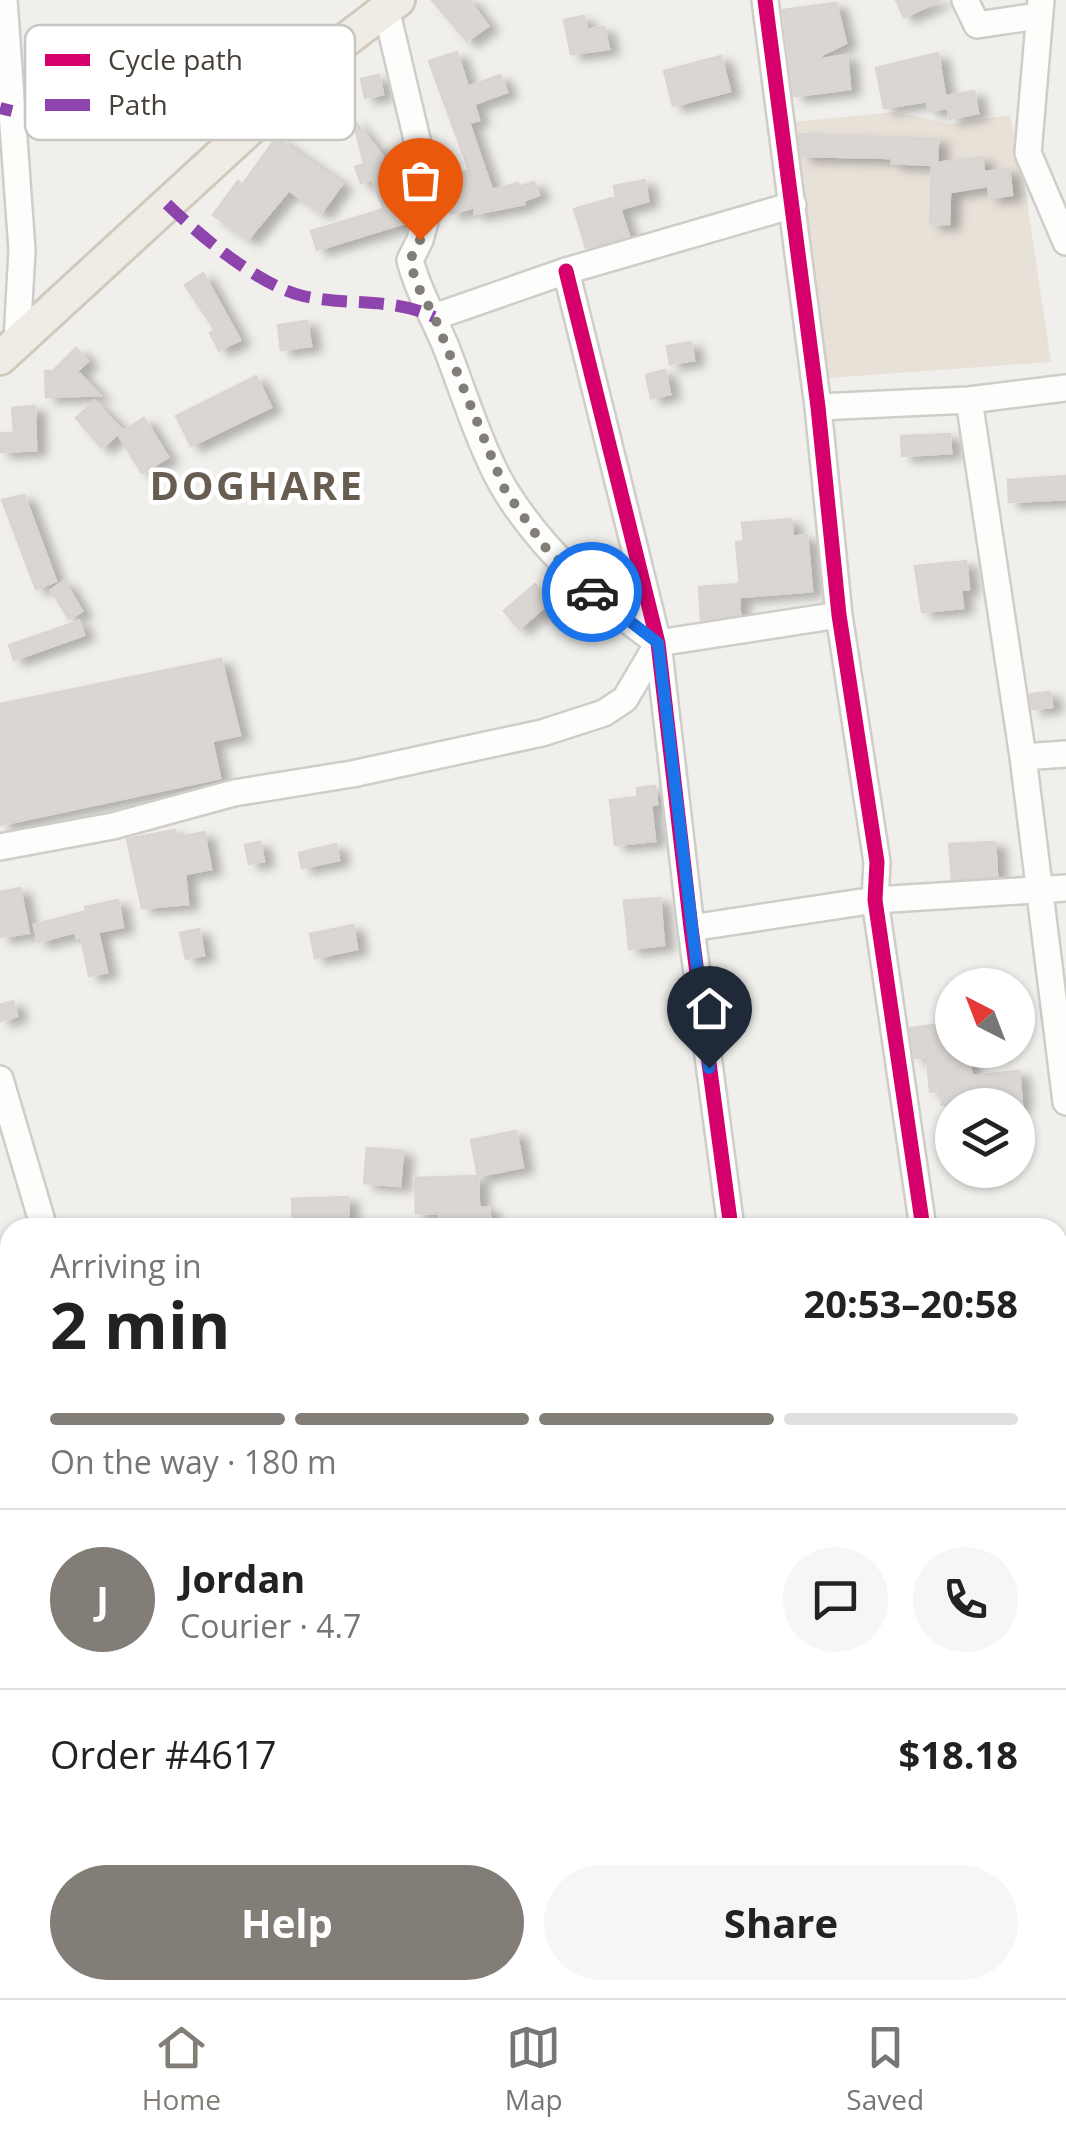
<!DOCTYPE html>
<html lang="en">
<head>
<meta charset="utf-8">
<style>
	body { margin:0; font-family:"Open Sans",sans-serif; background:#f6f6f6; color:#222; height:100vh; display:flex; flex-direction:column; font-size:38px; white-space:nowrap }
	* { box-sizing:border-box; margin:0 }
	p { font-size:32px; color:#767676 }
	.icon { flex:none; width:55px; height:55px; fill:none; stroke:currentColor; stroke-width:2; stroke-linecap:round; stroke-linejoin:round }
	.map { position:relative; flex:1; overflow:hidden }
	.panel { position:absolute; left:0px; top:1218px; width:1068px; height:782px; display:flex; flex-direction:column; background:#fff; border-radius:30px 30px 0 0; box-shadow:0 2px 8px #0004 }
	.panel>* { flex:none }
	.needle { width:65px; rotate:318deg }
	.tools { position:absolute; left:935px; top:968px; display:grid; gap:20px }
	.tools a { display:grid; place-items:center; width:100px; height:100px; border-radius:50%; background:#fff; box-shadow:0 2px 8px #0004; font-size:50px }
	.pin { position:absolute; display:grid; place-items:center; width:85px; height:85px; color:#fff; margin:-102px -42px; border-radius:50% 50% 50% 0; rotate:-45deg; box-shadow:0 0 10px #0007 }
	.pin .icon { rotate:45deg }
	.courier { position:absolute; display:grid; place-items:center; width:100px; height:100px; margin:-50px; border:8px solid #1a73e8; border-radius:50%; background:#fff; color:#222; box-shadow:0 2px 12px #0007 }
	.headline em { font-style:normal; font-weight:700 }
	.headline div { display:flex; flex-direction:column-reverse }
	.headline { display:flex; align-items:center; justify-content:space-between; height:170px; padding:0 50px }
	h1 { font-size:65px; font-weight:700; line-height:75px }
	.bar { display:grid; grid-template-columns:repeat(4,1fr); gap:15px 10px; align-content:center; height:120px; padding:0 50px }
	.bar i { height:12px; border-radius:8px; background:#e0e0e0 }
	.bar .selected { background:#827d77 }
	.bar p { grid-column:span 4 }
	.line { display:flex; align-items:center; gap:25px; padding:0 50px; border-top:2px solid #e0e0e0 }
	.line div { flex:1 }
	.round { display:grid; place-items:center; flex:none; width:105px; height:105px; border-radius:52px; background:#f6f6f6 }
	.primary-button { display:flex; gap:20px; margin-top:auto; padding:20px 50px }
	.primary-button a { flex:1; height:115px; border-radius:60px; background:#827d77; color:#fff; font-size:40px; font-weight:700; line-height:115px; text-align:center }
	.primary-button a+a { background:#f6f6f6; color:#222 }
	.tab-bar { display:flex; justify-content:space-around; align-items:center; height:140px; border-top:2px solid #e0e0e0; background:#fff; font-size:28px; color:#767676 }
	.tab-bar a { display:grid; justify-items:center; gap:5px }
	.tab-bar .selected { color:#827d77 }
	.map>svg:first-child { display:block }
</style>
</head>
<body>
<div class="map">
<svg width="1066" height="1998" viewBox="0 0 1066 1998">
	<defs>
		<filter id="shadow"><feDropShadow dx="10" dy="5.5" stdDeviation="5" flood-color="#0004"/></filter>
	</defs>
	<rect width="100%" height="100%" fill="#f1efec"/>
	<!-- education -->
	<path fill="#e7e1d8" d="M 895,112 L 950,124 L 1010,115 L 1024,181 L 1051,362 L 828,378 L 796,173 L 792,122 Z"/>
	<!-- building -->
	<path fill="#d9d6d3" stroke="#d9d6d2" stroke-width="2.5" filter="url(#shadow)" d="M 432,0 L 469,0 L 488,26 L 467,41 Z
		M 896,0 L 941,0 L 904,17 Z
		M 836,3 L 846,43 L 821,55 L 822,59 L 847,55 L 850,89 L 794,96 L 783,10 Z
		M 584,16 L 587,30 L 604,27 L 609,49 L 571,54 L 564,20 Z
		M 457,52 L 468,87 L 500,75 L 507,92 L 474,104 L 479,120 L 469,123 L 492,190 L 518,183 L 519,187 L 534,182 L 539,195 L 523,201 L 524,204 L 475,214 L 474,207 L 451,214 L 442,179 L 469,170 L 429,61 Z
		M 938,53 L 947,108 L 929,111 L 927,101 L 884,108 L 876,68 Z
		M 721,56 L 730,91 L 673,106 L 664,71 Z
		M 379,75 L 383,94 L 365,98 L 361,79 Z
		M 974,91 L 978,113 L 950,119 L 946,96 Z
		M 353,119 L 384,158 L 404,208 L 412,205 L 408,222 L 317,250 L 311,231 L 384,209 L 372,179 L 361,183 L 355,167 L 364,164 Z
		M 799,134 L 938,139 L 937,163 L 982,157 L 984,172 L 1009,169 L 1012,195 L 990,198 L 988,186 L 950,192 L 949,224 L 930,224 L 932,165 L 892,163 L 892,158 L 802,156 Z
		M 276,138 L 342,184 L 321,213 L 289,190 L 248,239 L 213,215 L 238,181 L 242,185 Z
		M 645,180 L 648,201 L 620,209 L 629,236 L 586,248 L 574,209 L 616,197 L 614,186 Z
		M 203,273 L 240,340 L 219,350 L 210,333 L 215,330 L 185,285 Z
		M 307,321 L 311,346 L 281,350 L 278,325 Z
		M 691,342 L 694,360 L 670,364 L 667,346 Z
		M 76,348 L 88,361 L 77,371 L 100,395 L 46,397 L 45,371 L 53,371 Z
		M 665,370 L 670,394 L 651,398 L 646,375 Z
		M 256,376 L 271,407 L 191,446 L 176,416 Z
		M 94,401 L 122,430 L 102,448 L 76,418 Z
		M 35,406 L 36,450 L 0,452 L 0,433 L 14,433 L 12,408 Z
		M 144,418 L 168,457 L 142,473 L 118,434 Z
		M 950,434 L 951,453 L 902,456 L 901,436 Z
		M 1066,476 L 1066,499 L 1009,502 L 1008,480 Z
		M 24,495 L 56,581 L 36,589 L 2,500 Z
		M 791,519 L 793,537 L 807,535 L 812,591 L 741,597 L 736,542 L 744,541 L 742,523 Z
		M 966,561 L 969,589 L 961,590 L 963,608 L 922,612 L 915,566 Z
		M 64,581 L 82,611 L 69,619 L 51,590 Z
		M 535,584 L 551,601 L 519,629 L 504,611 Z
		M 738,584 L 740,614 L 701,620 L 699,587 Z
		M 79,621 L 84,635 L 14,660 L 9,645 Z
		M 221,659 L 240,735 L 212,741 L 220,778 L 0,825 L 0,704 Z
		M 1050,692 L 1052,707 L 1032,709 L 1030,694 Z
		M 655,786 L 657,804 L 651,805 L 655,841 L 615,845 L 610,800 L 638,797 L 637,788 Z
		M 175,830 L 176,838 L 204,832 L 211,869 L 185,874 L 188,904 L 142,908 L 127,839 Z
		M 260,842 L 264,861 L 249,864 L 245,845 Z
		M 995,842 L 997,876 L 952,879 L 949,844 Z
		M 336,844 L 339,860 L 302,868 L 299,853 Z
		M 20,888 L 29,933 L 0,937 L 0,892 Z
		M 660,898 L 664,945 L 629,949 L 624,901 Z
		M 118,900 L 123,927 L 98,932 L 107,972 L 89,976 L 81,937 L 77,938 L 75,932 L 38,942 L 34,925 L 86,911 L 85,907 Z
		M 353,925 L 357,949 L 315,958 L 310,934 Z
		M 199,929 L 204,955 L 186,959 L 180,933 Z
		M 13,1001 L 17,1016 L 0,1021 L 0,1005 Z
		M 952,1023 L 952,1050 L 967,1050 L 972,1076 L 1019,1071 L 1022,1105 L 942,1105 L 941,1091 L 930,1092 L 927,1057 L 915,1058 L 910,1028 Z
		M 516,1131 L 523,1167 L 478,1176 L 471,1140 Z
		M 367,1148 L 403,1151 L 400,1186 L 364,1183 Z
		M 478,1176 L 479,1208 L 489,1207 L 491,1228 L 440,1228 L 439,1213 L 416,1213 L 415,1178 Z
		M 348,1197 L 349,1228 L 293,1228 L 292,1199 Z"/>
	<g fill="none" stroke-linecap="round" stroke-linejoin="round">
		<!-- minor casing -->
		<g stroke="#cfcdca" stroke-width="30">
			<path id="minor" d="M 4,0 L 22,250 L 17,340
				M 765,0 L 818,407 L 839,615 L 877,862 L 875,900 L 923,1228
				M 965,0 L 977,25 L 1038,16
				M 1041,0 L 1028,153 L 1066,242
				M 386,9 L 425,173 L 429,207 L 420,240 L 410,260 C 418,292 436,321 448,352 C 464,394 484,457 507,493 C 546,555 600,601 658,643
				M 566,271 L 658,643 L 691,928 L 731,1228
				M 434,317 L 566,271 L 793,205
				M 969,400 L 1023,757 L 1066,1102
				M 818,407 L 969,400 L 1066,388
				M 1023,757 L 1066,754
				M 0,847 L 113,826 L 234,793 L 352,774 L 542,733 L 604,713 L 625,699 L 658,643 L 839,615
				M 691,928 L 875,900 L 1066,888
				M 0,1079 L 44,1228
				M 1058,1334 L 1066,1333
				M 0,1631 L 10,1629
				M 1058,1767 L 1066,1767
				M 230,1990 L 231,1998
				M 486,1990 L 490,1998
				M 839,1990 L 841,1998
				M 1022,1990 L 1023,1998"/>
		</g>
		<!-- major casing -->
		<g stroke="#d1c9bc" stroke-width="38">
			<path id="major" d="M 0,358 L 347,39 L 398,0"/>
		</g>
		<!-- minor -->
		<use href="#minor" stroke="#fdfdfc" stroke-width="25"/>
		<!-- major -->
		<use href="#major" stroke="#f0ece5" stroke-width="32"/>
		<!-- quiet -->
		<path stroke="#8e44ad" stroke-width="12" stroke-dasharray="25 12" stroke-linecap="butt" d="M 0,108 L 12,111
			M 167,204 C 198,234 259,286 303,296 C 347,306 393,297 434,317"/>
		<!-- cycleway casing -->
		<g stroke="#fff" stroke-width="21">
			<path id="cycleway" d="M 765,0 L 818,407 L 839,615 L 877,862 L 875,900 L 923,1228
				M 566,271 L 658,643 L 691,928 L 731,1228"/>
		</g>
		<!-- cycleway -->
		<use href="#cycleway" stroke="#d6006c" stroke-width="15"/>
	</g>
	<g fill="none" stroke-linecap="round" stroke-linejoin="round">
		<!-- done -->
		<path stroke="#827d77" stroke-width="10" stroke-dasharray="0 18" d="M 420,240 L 410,260 L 416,283 L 434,316 L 505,490 L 544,546 L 592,592"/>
		<!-- route -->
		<path stroke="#1a73e8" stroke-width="12" d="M 592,592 L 658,643 L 709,1068"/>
	</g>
	<g text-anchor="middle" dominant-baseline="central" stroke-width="9" stroke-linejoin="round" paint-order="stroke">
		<!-- district labels -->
		<g font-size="40" font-weight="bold" letter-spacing="2.5" fill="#685d51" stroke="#fff">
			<text x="257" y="484">DOGHARE</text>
		</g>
	</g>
	<!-- legend -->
	<rect x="25" y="25" width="330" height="115" rx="15" fill="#fff" stroke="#c8c6c3" stroke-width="2.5"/>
	<rect x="45" y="54" width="45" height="12" fill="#d6006c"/>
	<rect x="45" y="99" width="45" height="12" fill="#8e44ad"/>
	<g font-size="28" fill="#464038">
		<text x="108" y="70">Cycle path</text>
		<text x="108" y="115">Path</text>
	</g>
</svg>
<div class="tools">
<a><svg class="needle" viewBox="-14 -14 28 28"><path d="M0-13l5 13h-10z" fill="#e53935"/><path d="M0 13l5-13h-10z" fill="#767676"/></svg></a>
<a><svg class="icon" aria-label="layers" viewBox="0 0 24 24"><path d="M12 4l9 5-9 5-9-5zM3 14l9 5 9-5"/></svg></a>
</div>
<div class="pin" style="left:420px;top:240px;background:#ea580c"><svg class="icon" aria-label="bag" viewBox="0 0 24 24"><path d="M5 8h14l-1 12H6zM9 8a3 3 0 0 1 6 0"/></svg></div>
<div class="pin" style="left:709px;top:1068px;background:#1f2937"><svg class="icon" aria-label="home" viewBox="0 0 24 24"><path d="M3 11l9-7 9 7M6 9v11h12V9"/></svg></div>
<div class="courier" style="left:592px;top:592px"><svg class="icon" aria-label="car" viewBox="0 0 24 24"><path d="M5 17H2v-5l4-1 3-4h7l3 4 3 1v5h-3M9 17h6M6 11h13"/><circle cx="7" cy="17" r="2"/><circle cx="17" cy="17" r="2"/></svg></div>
<section class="panel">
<div class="headline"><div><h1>2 min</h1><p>Arriving in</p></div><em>20:53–20:58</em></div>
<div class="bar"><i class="selected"></i><i class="selected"></i><i class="selected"></i><i></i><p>On the way · 180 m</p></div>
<div class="line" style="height:180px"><b class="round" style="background:#827d77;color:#fff">J</b><div><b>Jordan</b><p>Courier · 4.7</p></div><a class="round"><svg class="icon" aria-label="chat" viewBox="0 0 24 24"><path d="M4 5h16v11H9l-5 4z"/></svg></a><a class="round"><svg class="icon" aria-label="phone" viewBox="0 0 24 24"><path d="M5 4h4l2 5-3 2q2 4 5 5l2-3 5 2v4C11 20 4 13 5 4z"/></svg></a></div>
<div class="line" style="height:130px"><div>Order #4617</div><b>$18.18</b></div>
<div class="primary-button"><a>Help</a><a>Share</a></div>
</section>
</div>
<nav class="tab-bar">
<a class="selected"><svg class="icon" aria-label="home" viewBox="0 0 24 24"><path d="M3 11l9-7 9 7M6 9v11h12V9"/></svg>Home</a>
<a><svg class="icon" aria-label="map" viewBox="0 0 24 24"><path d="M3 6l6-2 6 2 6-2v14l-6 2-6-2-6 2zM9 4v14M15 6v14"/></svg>Map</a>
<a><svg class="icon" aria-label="saved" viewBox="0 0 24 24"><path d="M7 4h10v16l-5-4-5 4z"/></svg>Saved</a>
</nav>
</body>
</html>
